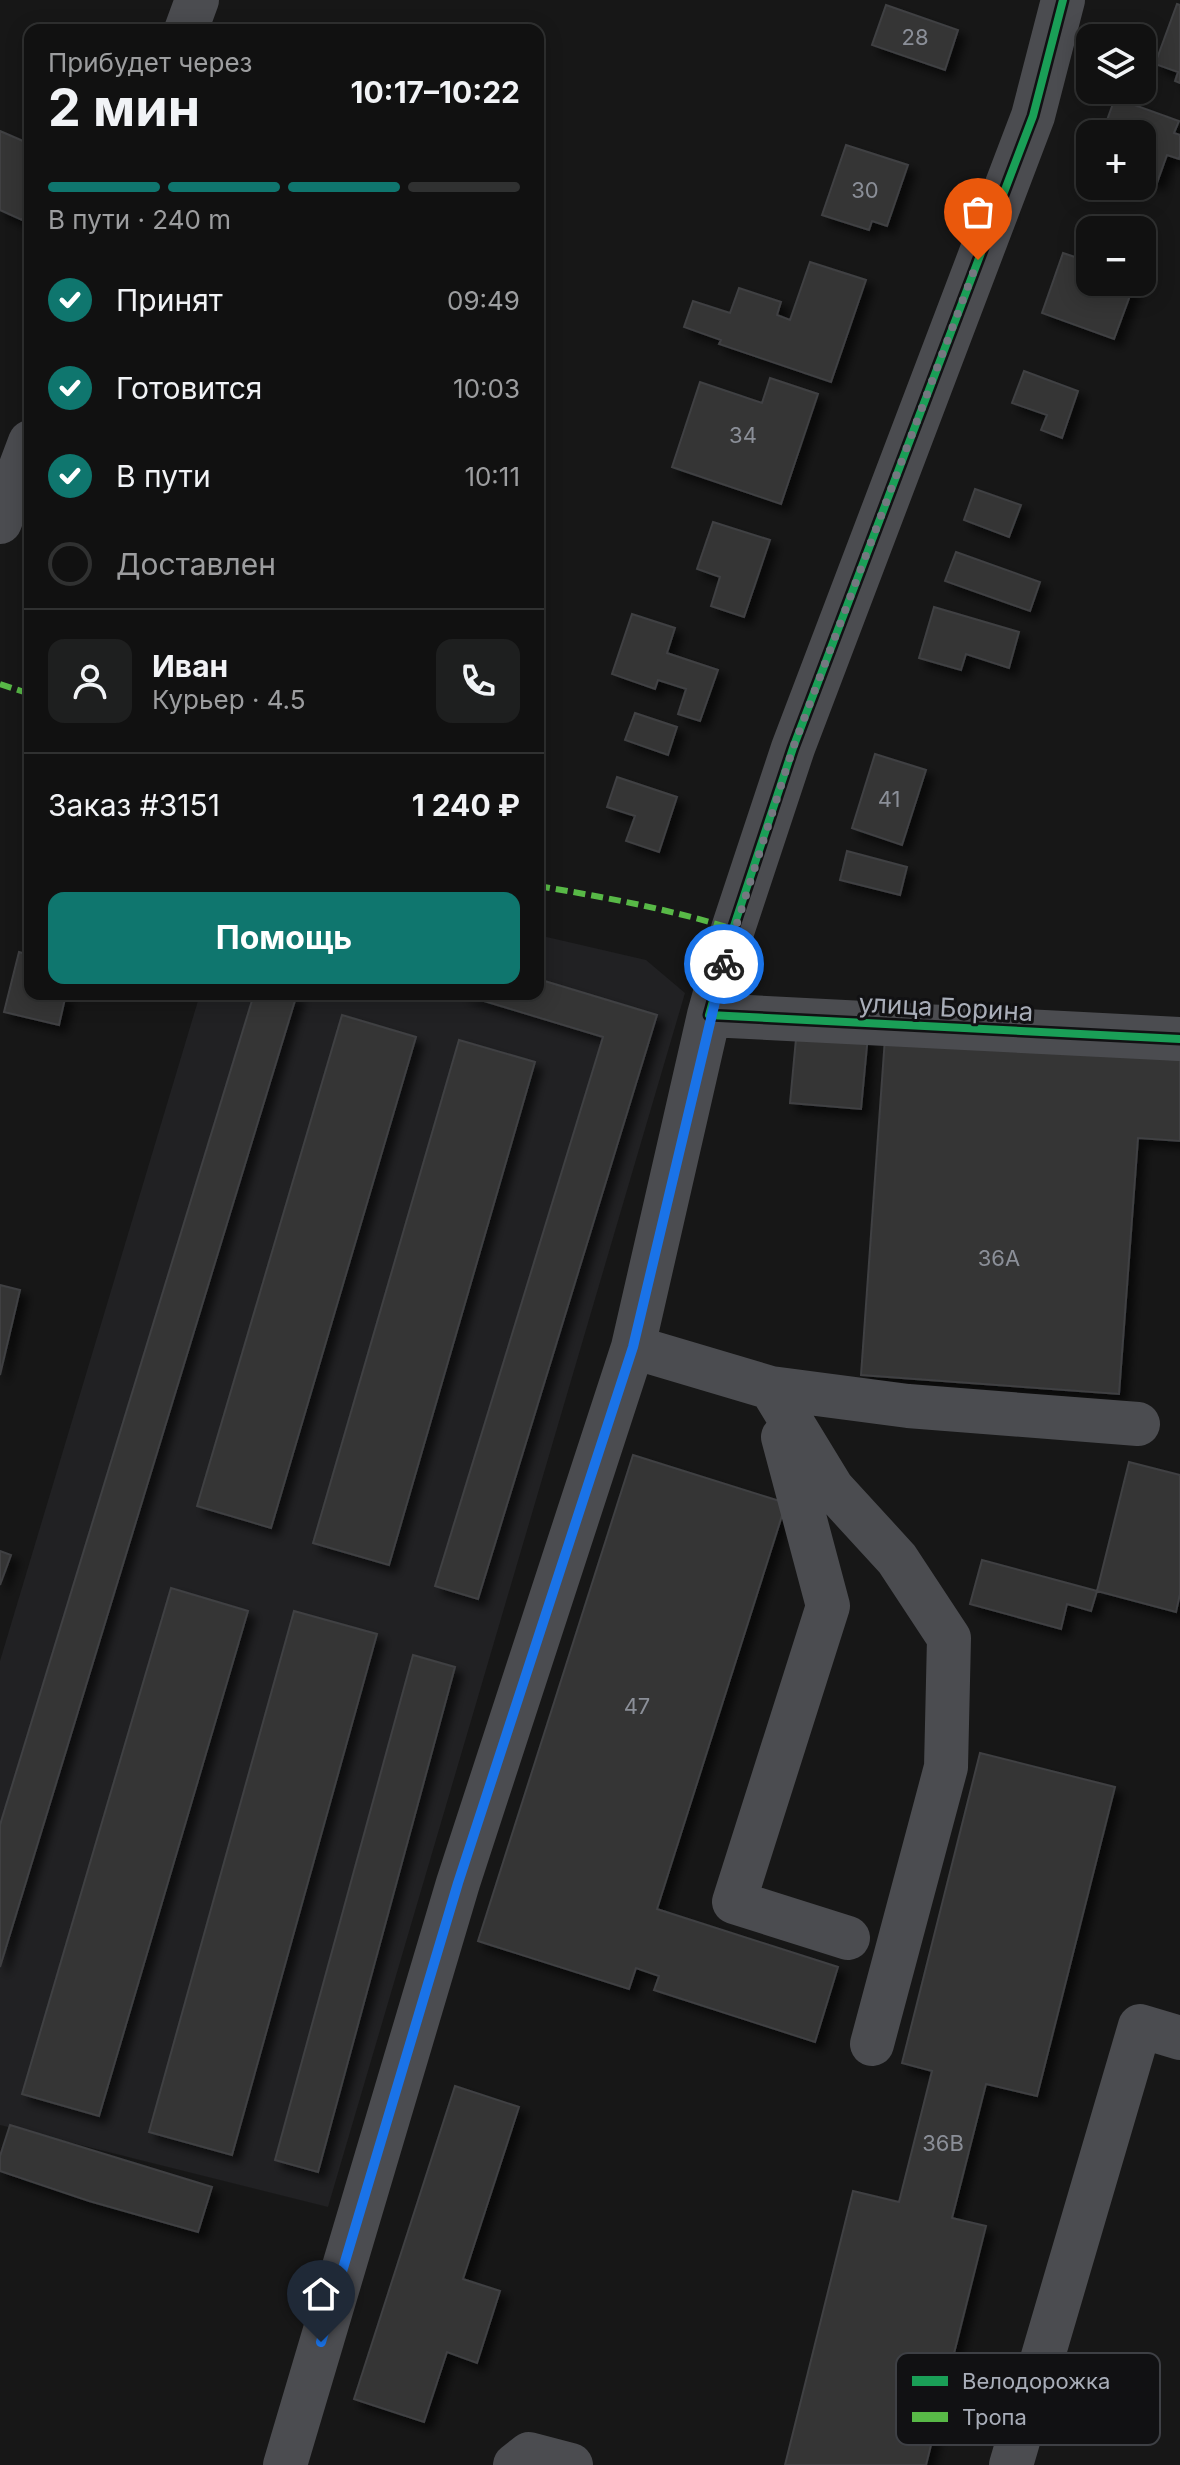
<!DOCTYPE html>
<html lang="ru">
<head>
<meta charset="utf-8">
<style>
	body { margin:0; font-family:Inter,sans-serif; background:#1e1f1f; color:#f1f3f6; height:100vh; display:flex; flex-direction:column; font-size:30px; white-space:nowrap }
	* { box-sizing:border-box; margin:0 }
	p { font-size:26px; color:#9c9d9f }
	.icon { flex:none; width:44px; height:44px; fill:none; stroke:currentColor; stroke-width:2; stroke-linecap:round; stroke-linejoin:round }
	.map { position:relative; flex:1; overflow:hidden }
	.panel { position:absolute; left:24px; top:24px; width:520px; height:976px; display:flex; flex-direction:column; background:#111; border-radius:16px; box-shadow:0 4px 20px #0003,0 0 0 2px #303131 }
	.panel>* { flex:none }
	.fabs { position:absolute; left:1076px; top:24px; display:grid; gap:16px }
	.fabs a { display:grid; place-items:center; width:80px; height:80px; border-radius:16px; background:#111; box-shadow:0 4px 20px #0003,0 0 0 2px #303131; font-size:40px }
	.pin { position:absolute; display:grid; place-items:center; width:68px; height:68px; color:#fff; margin:-82px -34px; border-radius:50% 50% 50% 0; rotate:-45deg; box-shadow:0 0 8px #0007 }
	.pin .icon { rotate:45deg }
	.courier { position:absolute; display:grid; place-items:center; width:80px; height:80px; margin:-40px; border:6px solid #1a73e8; border-radius:50%; background:#fff; color:#222; box-shadow:0 2px 10px #0007 }
	.head em { font-style:normal; font-weight:700 }
	.head div { display:flex; flex-direction:column-reverse }
	.head { display:flex; align-items:center; justify-content:space-between; height:136px; padding:0 24px }
	h1 { font-size:52px; font-weight:700; line-height:60px }
	.bar { display:grid; grid-template-columns:repeat(4,1fr); gap:12px 8px; align-content:center; height:96px; padding:0 24px }
	.bar i { height:10px; border-radius:6px; background:#303131 }
	.bar .selected { background:#0f766e }
	.bar p { grid-column:span 4 }
	.line { display:flex; align-items:center; gap:20px; padding:0 24px; border-top:2px solid #303131 }
	.line div { flex:1 }
	.round { display:grid; place-items:center; flex:none; width:84px; height:84px; border-radius:16px; background:#1e1f1f }
	ol { padding:0 24px; list-style:none }
	li { display:flex; align-items:center; gap:24px; height:88px }
	li p { margin-inline-start:auto }
	li .icon { padding:8px; border-radius:50%; background:#0f766e; color:#fff; stroke-width:4 }
	li:last-child { color:#9c9d9f }
	li i { width:44px; height:44px; border:4px solid #303131; border-radius:50% }
	.primary-button { display:flex; gap:16px; margin-top:auto; padding:16px 24px }
	.primary-button a { flex:1; height:92px; border-radius:16px; background:#0f766e; color:#fff; font-size:32px; font-weight:700; line-height:92px; text-align:center }
	.map>svg:first-child { display:block }
</style>
</head>
<body>
<div class="map">
<svg width="1180" height="2465" viewBox="0 0 1180 2465">
	<defs>
		<filter id="shadow"><feDropShadow dx="7" dy="7" stdDeviation="4" flood-color="#0009"/></filter>
	</defs>
	<rect width="100%" height="100%" fill="#171717"/>
	<!-- built -->
	<path fill="#212123" d="M 538,935 L 646,960 L 685,993 L 328,2207 L 0,2125 L 0,1661 L 200,994 L 538,994 Z"/>
	<!-- building -->
	<path fill="#353536" stroke="#3f4043" stroke-width="2" filter="url(#shadow)" d="M 1177,4 L 1180,5 L 1180,83 L 1175,81 L 1178,72 L 1155,64 Z
		M 886,5 L 958,30 L 945,70 L 872,45 Z
		M 1115,98 L 1179,121 L 1174,133 L 1180,135 L 1180,155 L 1179,159 L 1167,155 L 1157,183 L 1142,177 L 1142,134 L 1102,134 Z
		M 0,131 L 30,144 L 30,202 L 22,220 L 0,210 Z
		M 846,145 L 908,165 L 887,226 L 872,221 L 869,230 L 822,215 Z
		M 1063,253 L 1090,262 L 1090,282 L 1135,282 L 1114,339 L 1042,313 Z
		M 810,262 L 866,280 L 831,382 L 719,344 L 721,340 L 684,327 L 693,301 L 730,313 L 739,288 L 781,302 L 777,315 L 790,320 Z
		M 1024,371 L 1078,391 L 1062,438 L 1041,430 L 1047,415 L 1012,403 Z
		M 770,378 L 818,394 L 781,504 L 672,467 L 700,382 L 762,403 Z
		M 975,489 L 1021,505 L 1009,537 L 964,520 Z
		M 713,522 L 770,540 L 744,617 L 711,606 L 720,577 L 697,569 Z
		M 956,552 L 1040,582 L 1030,611 L 945,581 Z
		M 934,607 L 1019,632 L 1009,668 L 966,654 L 961,670 L 919,658 Z
		M 632,614 L 675,628 L 667,653 L 718,670 L 700,721 L 678,714 L 686,689 L 658,680 L 655,689 L 612,674 Z
		M 635,713 L 677,727 L 668,755 L 625,740 Z
		M 875,754 L 926,770 L 902,845 L 852,828 Z
		M 617,777 L 677,797 L 659,852 L 626,841 L 635,816 L 607,807 Z
		M 847,851 L 907,867 L 900,895 L 840,880 Z
		M 19,952 L 30,955 L 30,994 L 66,994 L 59,1025 L 4,1012 Z
		M 538,979 L 657,1015 L 478,1599 L 435,1586 L 603,1037 L 461,994 L 538,994 Z
		M 254,994 L 297,994 L 0,1967 L 0,1825 Z
		M 342,1015 L 416,1037 L 271,1528 L 197,1506 Z
		M 797,1028 L 868,1035 L 861,1109 L 790,1103 Z
		M 885,1038 L 1180,1060 L 1180,1141 L 1138,1138 L 1119,1394 L 861,1375 Z
		M 459,1040 L 535,1062 L 389,1565 L 313,1543 Z
		M 0,1285 L 20,1290 L 0,1375 Z
		M 633,1455 L 786,1503 L 657,1909 L 838,1967 L 815,2042 L 654,1990 L 659,1976 L 636,1968 L 629,1989 L 478,1941 Z
		M 1129,1462 L 1180,1475 L 1180,1594 L 1176,1612 L 1097,1591 Z
		M 0,1551 L 11,1555 L 0,1585 Z
		M 982,1560 L 1097,1591 L 1091,1611 L 1067,1604 L 1061,1629 L 970,1604 Z
		M 171,1588 L 248,1611 L 99,2116 L 22,2094 Z
		M 294,1611 L 377,1634 L 232,2155 L 149,2132 Z
		M 413,1655 L 455,1667 L 318,2172 L 275,2160 Z
		M 980,1753 L 1115,1787 L 1037,2096 L 986,2084 L 952,2218 L 986,2226 L 926,2465 L 785,2465 L 853,2191 L 899,2202 L 932,2071 L 902,2063 Z
		M 455,2086 L 519,2107 L 463,2279 L 500,2291 L 477,2363 L 447,2352 L 424,2422 L 354,2399 Z
		M 10,2125 L 212,2187 L 198,2232 L 89,2201 L 0,2171 L 0,2156 Z"/>
	<g fill="none" stroke-linecap="round" stroke-linejoin="round">
		<!-- minor -->
		<path stroke="#4b4c50" stroke-width="44" d="M 186,30 L 197,0
			M 0,522 L 30,442
			M 709,1015 L 1180,1039
			M 633,1347 L 771,1388 L 908,1406 L 1138,1424
			M 771,1388 L 832,1488 L 897,1559 L 949,1638 L 946,1767 L 872,2044
			M 783,1437 L 828,1606 L 734,1902 L 848,1938
			M 285,2465 L 458,1883 L 633,1347 L 709,1015 L 733,929 L 793,748 L 1033,116 L 1063,0
			M 515,2465 L 529,2454 L 571,2465
			M 1011,2465 L 1140,2026 L 1180,2038"/>
		<!-- quiet -->
		<path stroke="#58b947" stroke-width="6" stroke-dasharray="12 6" stroke-linecap="butt" d="M 0,684 L 30,694
			M 538,886 C 604,897 669,909 733,929"/>
		<!-- cycleway casing -->
		<g stroke="#111113" stroke-width="13">
			<path id="cycleway" d="M 1063,0 L 1033,116 L 793,748 L 733,929 L 709,1015 L 1180,1039"/>
		</g>
		<!-- cycleway -->
		<use href="#cycleway" stroke="#1a9f57" stroke-width="8"/>
	</g>
	<g fill="none" stroke-linecap="round" stroke-linejoin="round">
		<!-- done -->
		<path stroke="#757880" stroke-width="8" stroke-dasharray="0 14.4" d="M 724,964 L 793,748 L 978,260"/>
		<!-- route -->
		<path stroke="#1a73e8" stroke-width="10" d="M 321,2342 L 458,1883 L 633,1347 L 724,964"/>
	</g>
	<g text-anchor="middle" dominant-baseline="central" stroke-width="6" stroke-linejoin="round" paint-order="stroke">
		<!-- number labels -->
		<g font-size="22" fill="#8b8f98">
			<text x="915" y="37">28</text>
			<text x="865" y="190">30</text>
			<text x="743" y="435">34</text>
			<text x="889" y="799">41</text>
			<text x="999" y="1258">36А</text>
			<text x="637" y="1706">47</text>
			<text x="943" y="2143">36В</text>
		</g>
		<!-- street labels -->
		<g font-size="26" fill="#a8adb8" stroke="#111113">
			<text transform="translate(946 1007) rotate(3)">улица Борина</text>
		</g>
	</g>
	<!-- legend -->
	<rect x="896" y="2353" width="264" height="92" rx="12" fill="#111113" stroke="#3e4045" stroke-width="2"/>
	<rect x="912" y="2376" width="36" height="10" fill="#1a9f57"/>
	<rect x="912" y="2412" width="36" height="10" fill="#58b947"/>
	<g font-size="22" fill="#a8adb8">
		<text x="962" y="2389">Велодорожка</text>
		<text x="962" y="2425">Тропа</text>
	</g>
</svg>
<div class="fabs">
<a><svg class="icon" aria-label="layers" viewBox="0 0 24 24"><path d="M12 4l9 5-9 5-9-5zM3 14l9 5 9-5"/></svg></a>
<a>+</a>
<a>−</a>
</div>
<div class="pin" style="left:978px;top:260px;background:#ea580c"><svg class="icon" aria-label="bag" viewBox="0 0 24 24"><path d="M5 8h14l-1 12H6zM9 8a3 3 0 0 1 6 0"/></svg></div>
<div class="pin" style="left:321px;top:2342px;background:#1f2937"><svg class="icon" aria-label="home" viewBox="0 0 24 24"><path d="M3 11l9-7 9 7M6 9v11h12V9"/></svg></div>
<div class="courier" style="left:724px;top:964px"><svg class="icon" aria-label="bike" viewBox="0 0 24 24"><circle cx="6" cy="16" r="4"/><circle cx="18" cy="16" r="4"/><path d="M6 16l4-8h5l3 8M10 8l3 8H6M13 5h3"/></svg></div>
<section class="panel">
<div class="head"><div><h1>2 мин</h1><p>Прибудет через</p></div><em>10:17–10:22</em></div>
<div class="bar"><i class="selected"></i><i class="selected"></i><i class="selected"></i><i></i><p>В пути · 240 m</p></div>
<ol>
<li><svg class="icon" aria-label="check" viewBox="0 0 24 24"><path d="M5 12l5 5 9-10"/></svg>Принят<p>09:49</p></li>
<li><svg class="icon" aria-label="check" viewBox="0 0 24 24"><path d="M5 12l5 5 9-10"/></svg>Готовится<p>10:03</p></li>
<li><svg class="icon" aria-label="check" viewBox="0 0 24 24"><path d="M5 12l5 5 9-10"/></svg>В пути<p>10:11</p></li>
<li><i></i>Доставлен</li>
</ol>
<div class="line" style="height:144px"><a class="round"><svg class="icon" aria-label="person" viewBox="0 0 24 24"><circle cx="12" cy="8" r="4"/><path d="M4 21q1-7 8-7t8 7"/></svg></a><div><b>Иван</b><p>Курьер · 4.5</p></div><a class="round"><svg class="icon" aria-label="phone" viewBox="0 0 24 24"><path d="M5 4h4l2 5-3 2q2 4 5 5l2-3 5 2v4C11 20 4 13 5 4z"/></svg></a></div>
<div class="line" style="height:104px"><div>Заказ #3151</div><b>1 240 ₽</b></div>
<div class="primary-button"><a>Помощь</a></div>
</section>
</div>
</body>
</html>
